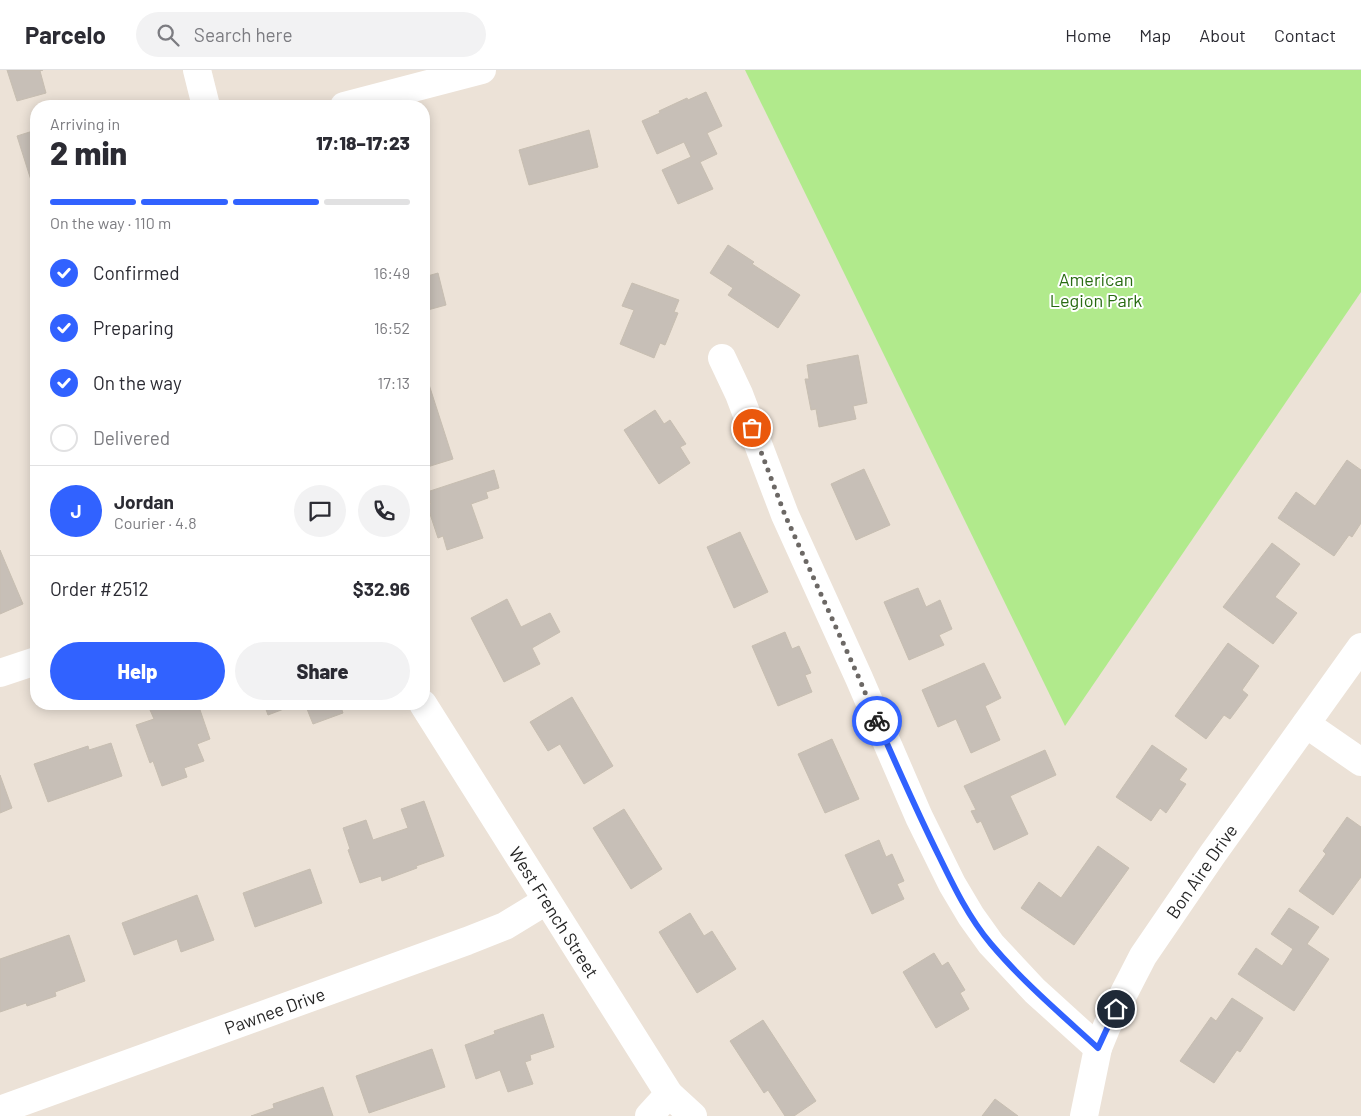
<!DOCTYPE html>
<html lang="en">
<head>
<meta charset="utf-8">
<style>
	body { margin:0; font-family:Barlow,sans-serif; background:#f2f2f3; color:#2b2b33; height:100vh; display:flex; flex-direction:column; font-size:19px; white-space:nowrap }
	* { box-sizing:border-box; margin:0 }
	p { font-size:16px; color:#7c7c81 }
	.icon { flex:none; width:28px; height:28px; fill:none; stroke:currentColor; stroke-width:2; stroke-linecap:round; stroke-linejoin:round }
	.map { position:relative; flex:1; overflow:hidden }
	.side { position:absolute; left:30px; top:30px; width:400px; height:610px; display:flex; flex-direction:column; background:#fff; border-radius:20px; box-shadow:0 2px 12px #0003 }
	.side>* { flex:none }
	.pin { position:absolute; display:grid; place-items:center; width:42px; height:42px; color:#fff; margin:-21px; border:2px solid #fff; border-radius:50%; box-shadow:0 1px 5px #0007 }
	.courier { position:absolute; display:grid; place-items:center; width:50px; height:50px; margin:-25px; border:4px solid #3162ff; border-radius:50%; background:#fff; color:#222; box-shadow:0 1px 6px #0007 }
	.summary em { font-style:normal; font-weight:800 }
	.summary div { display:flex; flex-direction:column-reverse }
	.summary { display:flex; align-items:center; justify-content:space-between; height:85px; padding:0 20px }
	h1 { font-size:32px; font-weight:800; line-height:38px }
	.bar { display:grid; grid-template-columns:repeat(4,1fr); gap:8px 5px; align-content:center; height:60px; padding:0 20px }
	.bar i { height:6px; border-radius:4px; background:#e1e1e2 }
	.bar .current { background:#3162ff }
	.bar p { grid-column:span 4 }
	.line { display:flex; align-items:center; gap:12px; padding:0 20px; border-top:1px solid #e1e1e2 }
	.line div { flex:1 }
	.round { display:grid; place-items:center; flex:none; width:52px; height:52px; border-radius:26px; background:#f2f2f3 }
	ol { padding:0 20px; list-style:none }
	li { display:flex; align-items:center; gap:15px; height:55px }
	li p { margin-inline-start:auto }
	li .icon { padding:5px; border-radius:50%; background:#3162ff; color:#fff; stroke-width:4 }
	li:last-child { color:#7c7c81 }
	li i { width:28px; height:28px; border:2px solid #e1e1e2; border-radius:50% }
	.primary-button { display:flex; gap:10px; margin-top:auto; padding:10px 20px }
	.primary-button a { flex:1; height:58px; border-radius:30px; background:#3162ff; color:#fff; font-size:20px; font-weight:800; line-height:58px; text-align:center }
	.primary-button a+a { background:#f2f2f3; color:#2b2b33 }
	header { display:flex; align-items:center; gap:30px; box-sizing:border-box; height:70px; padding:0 25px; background:#fff; border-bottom:1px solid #e1e1e2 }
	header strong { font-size:24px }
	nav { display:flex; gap:28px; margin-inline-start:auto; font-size:18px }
	.search { width:350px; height:45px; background:#f2f2f3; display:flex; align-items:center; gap:12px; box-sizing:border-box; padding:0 18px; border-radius:28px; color:#7c7c81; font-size:19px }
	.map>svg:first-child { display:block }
</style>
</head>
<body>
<header>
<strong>Parcelo</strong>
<div class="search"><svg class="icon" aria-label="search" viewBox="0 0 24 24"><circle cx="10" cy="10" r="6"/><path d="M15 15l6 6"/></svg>Search here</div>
<nav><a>Home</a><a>Map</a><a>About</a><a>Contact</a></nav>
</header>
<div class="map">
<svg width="1361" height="1046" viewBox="0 0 1361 1046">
	<rect width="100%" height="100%" fill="#ece2d7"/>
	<!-- green -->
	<path fill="#b1ea8c" d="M 745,0 L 1361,0 L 1361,222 L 1065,656 Z"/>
	<!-- building -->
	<path fill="#c7bfb7" stroke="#c7beb1" d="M 7,0 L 43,0 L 40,1 L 46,23 L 17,31 Z
		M 706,22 L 722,56 L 707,63 L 717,84 L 700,92 L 713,119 L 678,134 L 662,100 L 691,87 L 684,72 L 657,84 L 642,51 L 660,43 L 659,41 L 687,28 L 688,30 Z
		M 36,60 L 36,126 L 17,66 Z
		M 589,60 L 598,97 L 529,115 L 519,80 Z
		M 728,175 L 754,192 L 752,194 L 800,225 L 778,258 L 728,225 L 733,218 L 710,203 Z
		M 438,203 L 446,235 L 424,241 L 424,207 Z
		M 632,213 L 679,230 L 674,242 L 678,243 L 665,275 L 660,273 L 654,288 L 620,274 L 634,240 L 622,236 Z
		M 858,285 L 867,333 L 853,336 L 856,349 L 819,357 L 816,339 L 811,340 L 805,309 L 809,309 L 807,295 Z
		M 424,299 L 453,389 L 424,398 Z
		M 655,340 L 664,354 L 670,350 L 686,374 L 680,377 L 690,393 L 659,414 L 624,360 Z
		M 1347,390 L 1361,400 L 1361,453 L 1352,467 L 1349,465 L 1334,486 L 1278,448 L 1296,422 L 1315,436 Z
		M 864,399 L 890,455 L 856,470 L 831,414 Z
		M 494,400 L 499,418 L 486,422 L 488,428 L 471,434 L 483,468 L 447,480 L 443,466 L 438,468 L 427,435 L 431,434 L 427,422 Z
		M 740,462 L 768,522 L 734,538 L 707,477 Z
		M 1272,473 L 1300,494 L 1275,527 L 1297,543 L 1273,574 L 1223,537 Z
		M 0,480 L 23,534 L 0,544 Z
		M 918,518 L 926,537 L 940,530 L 952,559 L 939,565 L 944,575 L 909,590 L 884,532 Z
		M 507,529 L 521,557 L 550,543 L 560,562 L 532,578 L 540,594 L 504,612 L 471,548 Z
		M 785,562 L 792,579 L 799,576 L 811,603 L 805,605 L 812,622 L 778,636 L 752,576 Z
		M 1228,573 L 1259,596 L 1242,620 L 1248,625 L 1230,649 L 1224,645 L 1206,669 L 1175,646 Z
		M 984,593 L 1001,628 L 985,636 L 1000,670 L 971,683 L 956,649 L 938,657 L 922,620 Z
		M 572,627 L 613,696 L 584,714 L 560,674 L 548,681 L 530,652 Z
		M 168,634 L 177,634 L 179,640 L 198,634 L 210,669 L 197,674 L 204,691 L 184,698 L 187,707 L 162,716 L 153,691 L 150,693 L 136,655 L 154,649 L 150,640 Z
		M 264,634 L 297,634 L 268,645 Z
		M 305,634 L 340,634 L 343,643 L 313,654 Z
		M 832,669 L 859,729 L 825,743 L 798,684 Z
		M 111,673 L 122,706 L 48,732 L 34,694 L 88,676 L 89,680 Z
		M 1152,675 L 1187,699 L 1179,710 L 1186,714 L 1166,743 L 1160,738 L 1151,751 L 1116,727 Z
		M 1045,680 L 1056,705 L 1010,726 L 1028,764 L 994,780 L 981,751 L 977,753 L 971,741 L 976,740 L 964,716 Z
		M 0,705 L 12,738 L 0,743 Z
		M 424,731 L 444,786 L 416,796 L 417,798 L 382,811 L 381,806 L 360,813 L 348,780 L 350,779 L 343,758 L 366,750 L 373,770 L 408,758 L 401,739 Z
		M 624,739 L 662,799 L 631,819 L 593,758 Z
		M 1347,747 L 1361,757 L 1361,807 L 1333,845 L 1299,821 L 1326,784 L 1323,781 Z
		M 879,770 L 886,787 L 892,784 L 904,811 L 897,814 L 904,829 L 872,844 L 845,785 Z
		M 1098,776 L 1129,798 L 1074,875 L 1021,838 L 1039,812 L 1061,828 Z
		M 310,799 L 322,833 L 255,857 L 243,823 Z
		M 197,825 L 214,870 L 181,882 L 177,869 L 134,885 L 122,853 Z
		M 1289,838 L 1319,857 L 1307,874 L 1329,889 L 1294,941 L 1238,904 L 1256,878 L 1282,896 L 1293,879 L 1271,864 Z
		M 690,843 L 704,866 L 712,861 L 736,899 L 697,923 L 659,862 Z
		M 69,865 L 85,911 L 55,922 L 56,926 L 27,936 L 26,933 L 0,942 L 0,889 Z
		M 934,883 L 942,896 L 948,892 L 965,920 L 960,923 L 969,939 L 936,958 L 903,902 Z
		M 1232,928 L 1263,948 L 1240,982 L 1237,980 L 1214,1013 L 1180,991 L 1211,947 L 1216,951 Z
		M 543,944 L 554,977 L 530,985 L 531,990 L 525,992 L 533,1014 L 508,1022 L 500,1000 L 476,1009 L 465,975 L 495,964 L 494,961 Z
		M 763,950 L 816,1031 L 794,1046 L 785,1046 L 768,1020 L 764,1023 L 730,971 Z
		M 432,979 L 445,1017 L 369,1043 L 356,1006 Z
		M 323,1017 L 333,1046 L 251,1046 L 274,1038 L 273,1034 Z
		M 995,1029 L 1018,1046 L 982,1046 Z"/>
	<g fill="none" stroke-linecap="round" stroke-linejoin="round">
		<!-- minor -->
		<g stroke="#fff" stroke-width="28">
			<path d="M 197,0 L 206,36"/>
			<path d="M 344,36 L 482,0"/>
			<path d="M 722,288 L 739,324 L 785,445 L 859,608 L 919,747 L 952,814 L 971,846 L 991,874 L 1035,921 L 1098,978"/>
			<path d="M 0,603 L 36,591"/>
			<path id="s1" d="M 423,634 L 669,1024 L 693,1046"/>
			<path d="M 1306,654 L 1361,692"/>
			<path id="s2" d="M 0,1040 L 467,871 L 505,856 L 546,831"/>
			<path d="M 649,1046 L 669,1024"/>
			<path id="s3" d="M 1084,1046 L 1098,978 L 1107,956 L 1143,886 L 1212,785 L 1361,577"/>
		</g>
	</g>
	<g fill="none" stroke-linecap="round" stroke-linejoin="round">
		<!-- done -->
		<path stroke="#6c6865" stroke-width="5" stroke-dasharray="0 9" d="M 752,358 L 785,445 L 859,608 L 877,651"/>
		<!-- route -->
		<path stroke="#3162ff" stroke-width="6" d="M 877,651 C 897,696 917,742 939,786 C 954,817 969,848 991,874 C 1023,912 1062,945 1098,978 L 1116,939"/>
	</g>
	<g text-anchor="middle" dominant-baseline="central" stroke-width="4" stroke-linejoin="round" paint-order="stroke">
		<!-- park labels -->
		<g font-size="18" fill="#286b11" stroke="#fff">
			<text x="1096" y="209">American<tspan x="1096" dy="21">Legion Park</tspan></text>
		</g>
		<!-- street labels -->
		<g font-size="18" fill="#272727" stroke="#fff">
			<text stroke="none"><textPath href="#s3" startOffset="275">Bon Aire Drive</textPath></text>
			<text stroke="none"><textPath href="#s1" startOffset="246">West French Street</textPath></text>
			<text stroke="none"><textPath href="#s2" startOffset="292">Pawnee Drive</textPath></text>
		</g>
	</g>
</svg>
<div class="pin" style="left:752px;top:358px;background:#ea580c"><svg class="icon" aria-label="bag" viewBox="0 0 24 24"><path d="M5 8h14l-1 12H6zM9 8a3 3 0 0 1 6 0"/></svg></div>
<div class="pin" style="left:1116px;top:939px;background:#1f2937"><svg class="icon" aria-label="home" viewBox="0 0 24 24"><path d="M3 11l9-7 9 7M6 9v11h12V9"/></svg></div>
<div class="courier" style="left:877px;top:651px"><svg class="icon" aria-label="bike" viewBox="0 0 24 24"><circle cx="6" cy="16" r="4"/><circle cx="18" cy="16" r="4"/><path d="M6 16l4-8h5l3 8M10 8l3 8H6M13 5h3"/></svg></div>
<section class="side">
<div class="summary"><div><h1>2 min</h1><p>Arriving in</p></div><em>17:18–17:23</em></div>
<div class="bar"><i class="current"></i><i class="current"></i><i class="current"></i><i></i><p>On the way · 110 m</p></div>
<ol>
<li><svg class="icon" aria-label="check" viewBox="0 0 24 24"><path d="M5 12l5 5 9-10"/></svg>Confirmed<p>16:49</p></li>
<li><svg class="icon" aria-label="check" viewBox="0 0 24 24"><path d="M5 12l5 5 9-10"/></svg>Preparing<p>16:52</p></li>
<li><svg class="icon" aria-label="check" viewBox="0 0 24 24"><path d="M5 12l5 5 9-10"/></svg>On the way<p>17:13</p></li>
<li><i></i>Delivered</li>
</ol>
<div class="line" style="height:90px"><b class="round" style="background:#3162ff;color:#fff">J</b><div><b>Jordan</b><p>Courier · 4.8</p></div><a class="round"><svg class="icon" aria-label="chat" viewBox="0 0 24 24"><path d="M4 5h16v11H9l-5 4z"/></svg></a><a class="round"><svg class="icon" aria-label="phone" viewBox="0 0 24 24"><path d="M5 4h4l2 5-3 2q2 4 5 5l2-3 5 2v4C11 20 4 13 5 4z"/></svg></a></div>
<div class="line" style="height:65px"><div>Order #2512</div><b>$32.96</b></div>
<div class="primary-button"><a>Help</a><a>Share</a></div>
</section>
</div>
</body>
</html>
